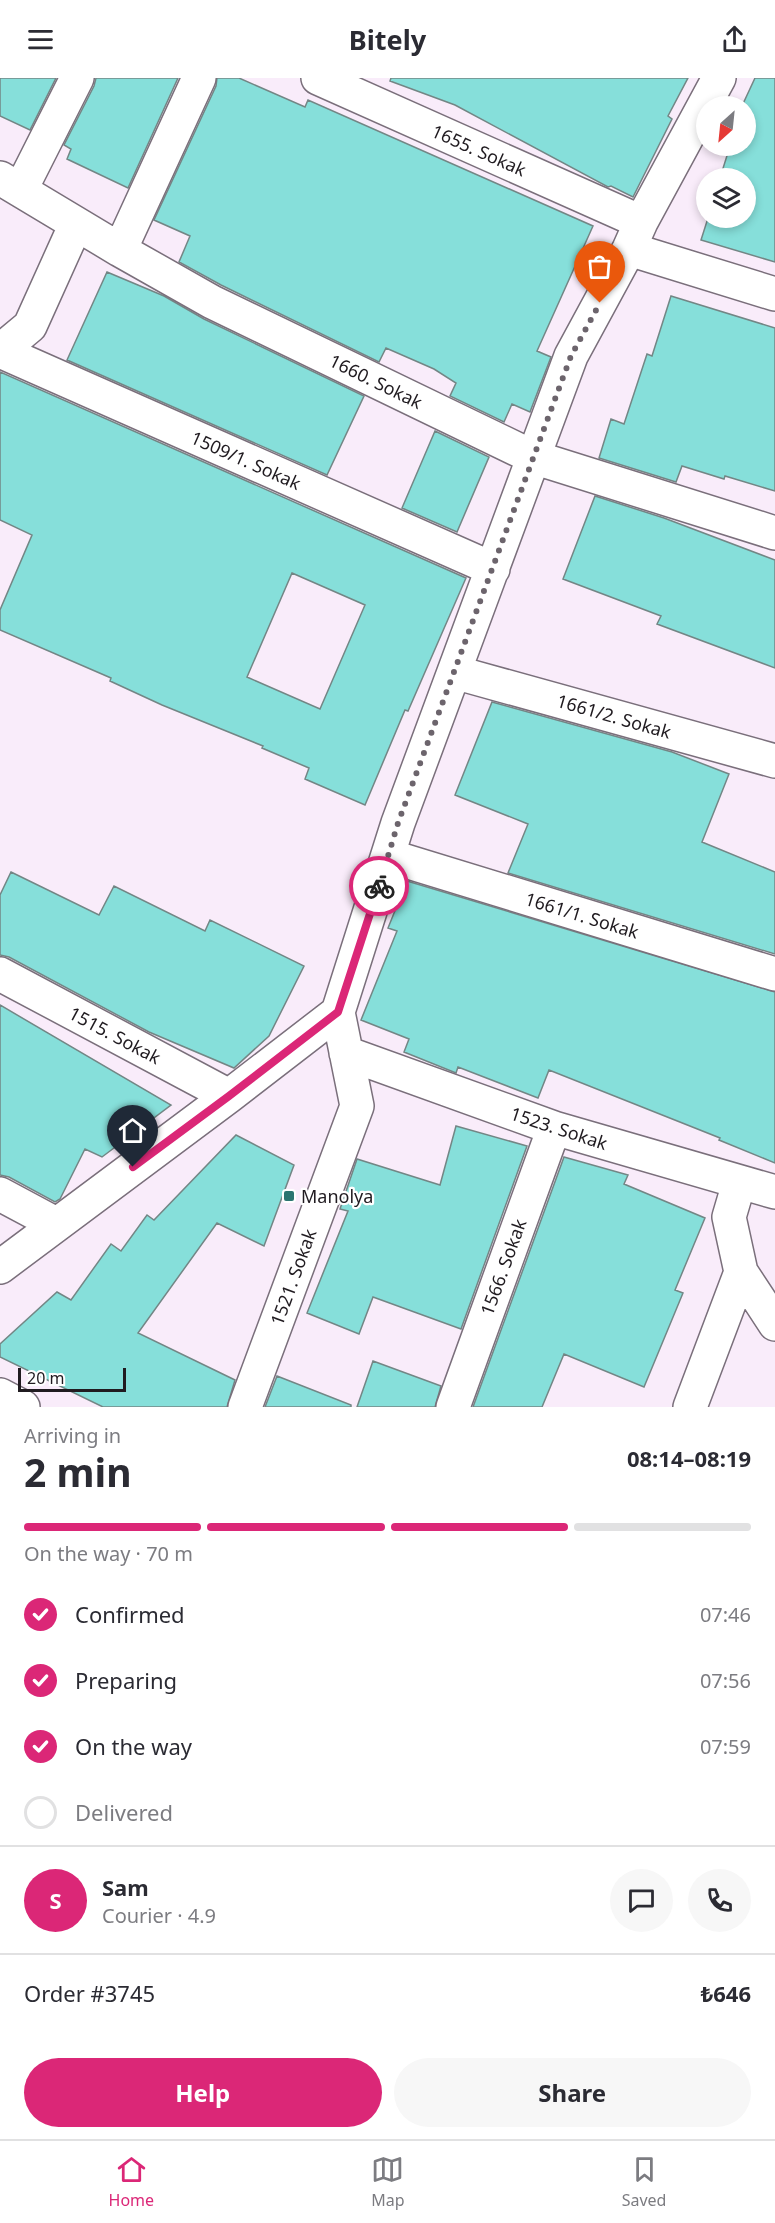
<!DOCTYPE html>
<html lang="en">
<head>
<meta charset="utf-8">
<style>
	body { margin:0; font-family:"Noto Sans",sans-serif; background:#f7f7f7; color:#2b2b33; height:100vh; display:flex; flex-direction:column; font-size:22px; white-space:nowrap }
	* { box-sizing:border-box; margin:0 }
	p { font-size:20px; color:#7c7c81 }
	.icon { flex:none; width:33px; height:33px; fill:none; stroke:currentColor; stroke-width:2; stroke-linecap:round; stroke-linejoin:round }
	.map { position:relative; height:1329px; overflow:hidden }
	.panel { display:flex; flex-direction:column; background:#fff; flex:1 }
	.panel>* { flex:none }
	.needle { width:39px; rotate:207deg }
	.controls { position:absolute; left:696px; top:18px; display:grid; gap:12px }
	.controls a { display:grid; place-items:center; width:60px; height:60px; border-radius:50%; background:#fff; box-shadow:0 3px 9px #0003; font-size:30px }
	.scale { position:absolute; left:18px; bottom:15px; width:108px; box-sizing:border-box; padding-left:6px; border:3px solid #201b20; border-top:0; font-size:16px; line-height:21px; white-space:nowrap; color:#201b20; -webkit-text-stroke:4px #fff; paint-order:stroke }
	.pin { position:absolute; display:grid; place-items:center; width:51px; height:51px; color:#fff; margin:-62px -26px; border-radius:50% 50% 50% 0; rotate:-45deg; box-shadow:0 0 6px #0007 }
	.pin .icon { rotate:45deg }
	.courier { position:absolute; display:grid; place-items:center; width:60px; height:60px; margin:-30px; border:4px solid #db2777; border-radius:50%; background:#fff; color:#222; box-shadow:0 2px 8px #0007 }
	.headline em { font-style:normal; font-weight:700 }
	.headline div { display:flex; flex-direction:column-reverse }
	.headline { display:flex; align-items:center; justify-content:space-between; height:102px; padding:0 24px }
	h1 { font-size:39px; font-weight:700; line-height:45px }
	.bar { display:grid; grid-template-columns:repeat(4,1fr); gap:9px 6px; align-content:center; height:72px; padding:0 24px }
	.bar i { height:8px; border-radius:4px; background:#e1e1e2 }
	.bar .active { background:#db2777 }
	.bar p { grid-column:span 4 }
	.line { display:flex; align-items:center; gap:15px; padding:0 24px; border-top:2px solid #e1e1e2 }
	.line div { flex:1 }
	.round { display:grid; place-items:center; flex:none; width:63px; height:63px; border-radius:32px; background:#f7f7f7 }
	ol { padding:0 24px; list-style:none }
	li { display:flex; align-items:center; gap:18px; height:66px }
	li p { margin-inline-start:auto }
	li .icon { padding:6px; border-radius:50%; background:#db2777; color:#fff; stroke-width:4 }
	li:last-child { color:#7c7c81 }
	li i { width:33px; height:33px; border:3px solid #e1e1e2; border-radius:50% }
	.button { display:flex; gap:12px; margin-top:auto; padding:12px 24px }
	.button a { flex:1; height:69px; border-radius:36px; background:#db2777; color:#fff; font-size:24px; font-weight:700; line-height:69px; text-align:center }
	.button a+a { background:#f7f7f7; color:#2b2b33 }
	header { display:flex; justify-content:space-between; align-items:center; height:78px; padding:0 24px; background:#fff; font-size:27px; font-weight:700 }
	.dock { display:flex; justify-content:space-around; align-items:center; height:84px; border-top:2px solid #e1e1e2; background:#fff; font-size:16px; color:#7c7c81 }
	.dock a { display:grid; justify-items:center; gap:3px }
	.dock .active { color:#db2777 }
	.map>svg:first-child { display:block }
</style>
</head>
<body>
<header><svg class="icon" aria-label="menu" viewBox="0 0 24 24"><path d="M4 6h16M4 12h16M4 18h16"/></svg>Bitely<svg class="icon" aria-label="share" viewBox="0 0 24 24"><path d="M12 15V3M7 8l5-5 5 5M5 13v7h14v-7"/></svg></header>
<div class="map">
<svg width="775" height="1329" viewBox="0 0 775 1329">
	<rect width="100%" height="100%" fill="#f9ecfa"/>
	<!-- building -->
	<path fill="#86dfda" stroke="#738685" stroke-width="1.5" fill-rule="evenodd" d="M 0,0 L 56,0 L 30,52 L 0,38 Z
		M 96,0 L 178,0 L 128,110 L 67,81 L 71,71 L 64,67 L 94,8 Z
		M 217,0 L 239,0 L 305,29 L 308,22 L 593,148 L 537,273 L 551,279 L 530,334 L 512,326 L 504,344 L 450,318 L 456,305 L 434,291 L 386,270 L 379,284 L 221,207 L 179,184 L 190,158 L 154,142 L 216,8 Z
		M 391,0 L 688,0 L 668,38 L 672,41 L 633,119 L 611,108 L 608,109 L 455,27 L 390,3 Z
		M 755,0 L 775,0 L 775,184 L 701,162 L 708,140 L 746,140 L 746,100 L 720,100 L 730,68 L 746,68 L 746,28 L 742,28 Z
		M 107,194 L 164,218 L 204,241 L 364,318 L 327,397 L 67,282 Z
		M 671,218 L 775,250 L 775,413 L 725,398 L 724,401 L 682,388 L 676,404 L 599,380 L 611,341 L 624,346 L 647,276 L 652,278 Z
		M 0,294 L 466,500 L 408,633 L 405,632 L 365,727 L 305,701 L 309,690 L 262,670 L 263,668 L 162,627 L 110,603 L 111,600 L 0,552 L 0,532 L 32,457 L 0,442 ZM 292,495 L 365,527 L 320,631 L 247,599 Z
		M 435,353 L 489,379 L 457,454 L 402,430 Z
		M 595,418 L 664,440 L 775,482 L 775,590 L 657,546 L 661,538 L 563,501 Z
		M 492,624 L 672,674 L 729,696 L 702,764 L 775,794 L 775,876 L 508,795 L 528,746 L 455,717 Z
		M 11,794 L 99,837 L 114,808 L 205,853 L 210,842 L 304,888 L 269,958 L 234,990 L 149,954 L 9,879 L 0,877 L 0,817 Z
		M 407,803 L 775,914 L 775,1085 L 719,1062 L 720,1060 L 549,992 L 538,1020 L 458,989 L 456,995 L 404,974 L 409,961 L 361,942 L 397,853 L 388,850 Z
		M 0,927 L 171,1027 L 102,1079 L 85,1071 L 60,1121 L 55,1124 L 9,1099 L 0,1097 Z
		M 456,1048 L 527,1068 L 461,1251 L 373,1219 L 359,1256 L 307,1235 L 348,1133 L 340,1131 L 357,1081 L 440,1107 Z
		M 236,1057 L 294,1087 L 264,1168 L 217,1145 L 138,1255 L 235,1302 L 227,1329 L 103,1329 L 0,1279 L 0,1266 L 57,1214 L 71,1222 L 111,1166 L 121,1173 L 147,1137 L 154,1142 Z
		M 564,1079 L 628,1097 L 624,1106 L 705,1140 L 675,1212 L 683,1215 L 644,1309 L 564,1276 L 542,1329 L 473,1329 Z
		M 373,1283 L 441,1308 L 435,1329 L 357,1329 Z
		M 277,1298 L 351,1327 L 351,1329 L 265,1329 Z"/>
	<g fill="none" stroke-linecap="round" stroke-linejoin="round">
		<!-- street casing -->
		<g stroke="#7a6f7b" stroke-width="36">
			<path id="street" d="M 318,0 L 641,144
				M 0,100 L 120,172 L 212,224 L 533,379 L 775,455
				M 21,111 L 77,0
				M 76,146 L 30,248 L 0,273 L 493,491
				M 629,171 L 775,216
				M 120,172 L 199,0
				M 454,594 L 775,683
				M 389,778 L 775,896
				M 0,896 L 229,1018
				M 346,975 L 554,1050 L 775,1114
				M 739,1105 L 729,1139 L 741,1194 L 775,1246
				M 0,1116 L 56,1146
				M 0,1189 L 229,1018 L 338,934
				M 0,1317 L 23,1329
				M 245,1329 L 357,1028 L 338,934 L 398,745 L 571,278 L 629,171 L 641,144 L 719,0
				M 453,1329 L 554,1050
				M 690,1329 L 741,1194"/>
		</g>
		<!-- street -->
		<use href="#street" stroke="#fff" stroke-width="33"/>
	</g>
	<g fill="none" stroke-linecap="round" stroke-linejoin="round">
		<!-- done -->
		<path stroke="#6c646c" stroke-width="6" stroke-dasharray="0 10.8" d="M 379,808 L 398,745 L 571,278 L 600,225"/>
		<!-- route -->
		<path stroke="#db2777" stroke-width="8" d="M 133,1089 L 229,1018 L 338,934 L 379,808"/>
	</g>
	<!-- markers -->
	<rect fill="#2b7571" stroke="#fff" stroke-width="2" x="283" y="1112" width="12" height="12" rx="3"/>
	<g text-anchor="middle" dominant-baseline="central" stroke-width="4.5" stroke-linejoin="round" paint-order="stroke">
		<!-- street labels -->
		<g font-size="18" fill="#201b20" stroke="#fff">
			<text transform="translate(479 72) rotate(24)">1655. Sokak</text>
			<text transform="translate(376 303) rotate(26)">1660. Sokak</text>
			<text transform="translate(246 382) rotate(24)">1509/1. Sokak</text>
			<text transform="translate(614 638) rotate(16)">1661/2. Sokak</text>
			<text transform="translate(582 837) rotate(17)">1661/1. Sokak</text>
			<text transform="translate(115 957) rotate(28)">1515. Sokak</text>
			<text transform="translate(559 1050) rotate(18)">1523. Sokak</text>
			<text transform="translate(503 1189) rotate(-70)">1566. Sokak</text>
			<text transform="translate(293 1199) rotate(-70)">1521. Sokak</text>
		</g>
		<!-- poi labels -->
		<g font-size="18" fill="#201b20" stroke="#fff" text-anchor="start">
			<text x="301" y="1118">Manolya</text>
		</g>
	</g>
</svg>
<div class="controls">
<a><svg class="needle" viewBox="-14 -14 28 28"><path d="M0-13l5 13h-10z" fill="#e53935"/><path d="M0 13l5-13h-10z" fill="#7c7c81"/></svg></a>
<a><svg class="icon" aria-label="layers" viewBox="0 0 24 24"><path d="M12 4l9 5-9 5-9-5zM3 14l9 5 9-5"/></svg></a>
</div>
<div class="scale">20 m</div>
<div class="pin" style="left:600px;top:225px;background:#ea580c"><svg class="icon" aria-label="bag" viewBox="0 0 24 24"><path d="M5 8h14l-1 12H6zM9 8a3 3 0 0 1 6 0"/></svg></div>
<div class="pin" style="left:133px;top:1089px;background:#1f2937"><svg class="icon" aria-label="home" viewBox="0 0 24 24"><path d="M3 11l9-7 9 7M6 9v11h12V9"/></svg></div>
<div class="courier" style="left:379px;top:808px"><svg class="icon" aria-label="bike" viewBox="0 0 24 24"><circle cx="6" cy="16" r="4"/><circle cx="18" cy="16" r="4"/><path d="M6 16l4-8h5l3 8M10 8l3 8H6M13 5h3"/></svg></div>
</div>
<section class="panel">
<div class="headline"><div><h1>2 min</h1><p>Arriving in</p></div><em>08:14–08:19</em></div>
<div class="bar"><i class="active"></i><i class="active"></i><i class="active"></i><i></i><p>On the way · 70 m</p></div>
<ol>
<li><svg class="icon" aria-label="check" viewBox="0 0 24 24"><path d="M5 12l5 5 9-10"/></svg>Confirmed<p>07:46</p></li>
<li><svg class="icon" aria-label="check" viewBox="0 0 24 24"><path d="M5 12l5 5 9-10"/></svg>Preparing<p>07:56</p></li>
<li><svg class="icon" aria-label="check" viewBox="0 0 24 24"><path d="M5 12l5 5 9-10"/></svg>On the way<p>07:59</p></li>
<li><i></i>Delivered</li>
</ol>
<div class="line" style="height:108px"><b class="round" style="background:#db2777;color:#fff">S</b><div><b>Sam</b><p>Courier · 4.9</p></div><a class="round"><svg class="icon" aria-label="chat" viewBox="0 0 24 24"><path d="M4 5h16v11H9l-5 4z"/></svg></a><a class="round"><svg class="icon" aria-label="phone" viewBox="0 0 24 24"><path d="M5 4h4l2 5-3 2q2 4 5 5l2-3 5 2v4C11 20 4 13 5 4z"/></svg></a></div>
<div class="line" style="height:78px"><div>Order #3745</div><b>₺646</b></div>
<div class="button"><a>Help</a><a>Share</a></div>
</section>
<nav class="dock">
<a class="active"><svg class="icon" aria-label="home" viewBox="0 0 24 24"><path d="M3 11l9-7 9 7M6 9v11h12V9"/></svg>Home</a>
<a><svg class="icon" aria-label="map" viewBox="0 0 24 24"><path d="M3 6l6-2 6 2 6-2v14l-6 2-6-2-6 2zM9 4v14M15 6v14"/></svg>Map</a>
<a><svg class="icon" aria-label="saved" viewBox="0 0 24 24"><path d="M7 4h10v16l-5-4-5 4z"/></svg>Saved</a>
</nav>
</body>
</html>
